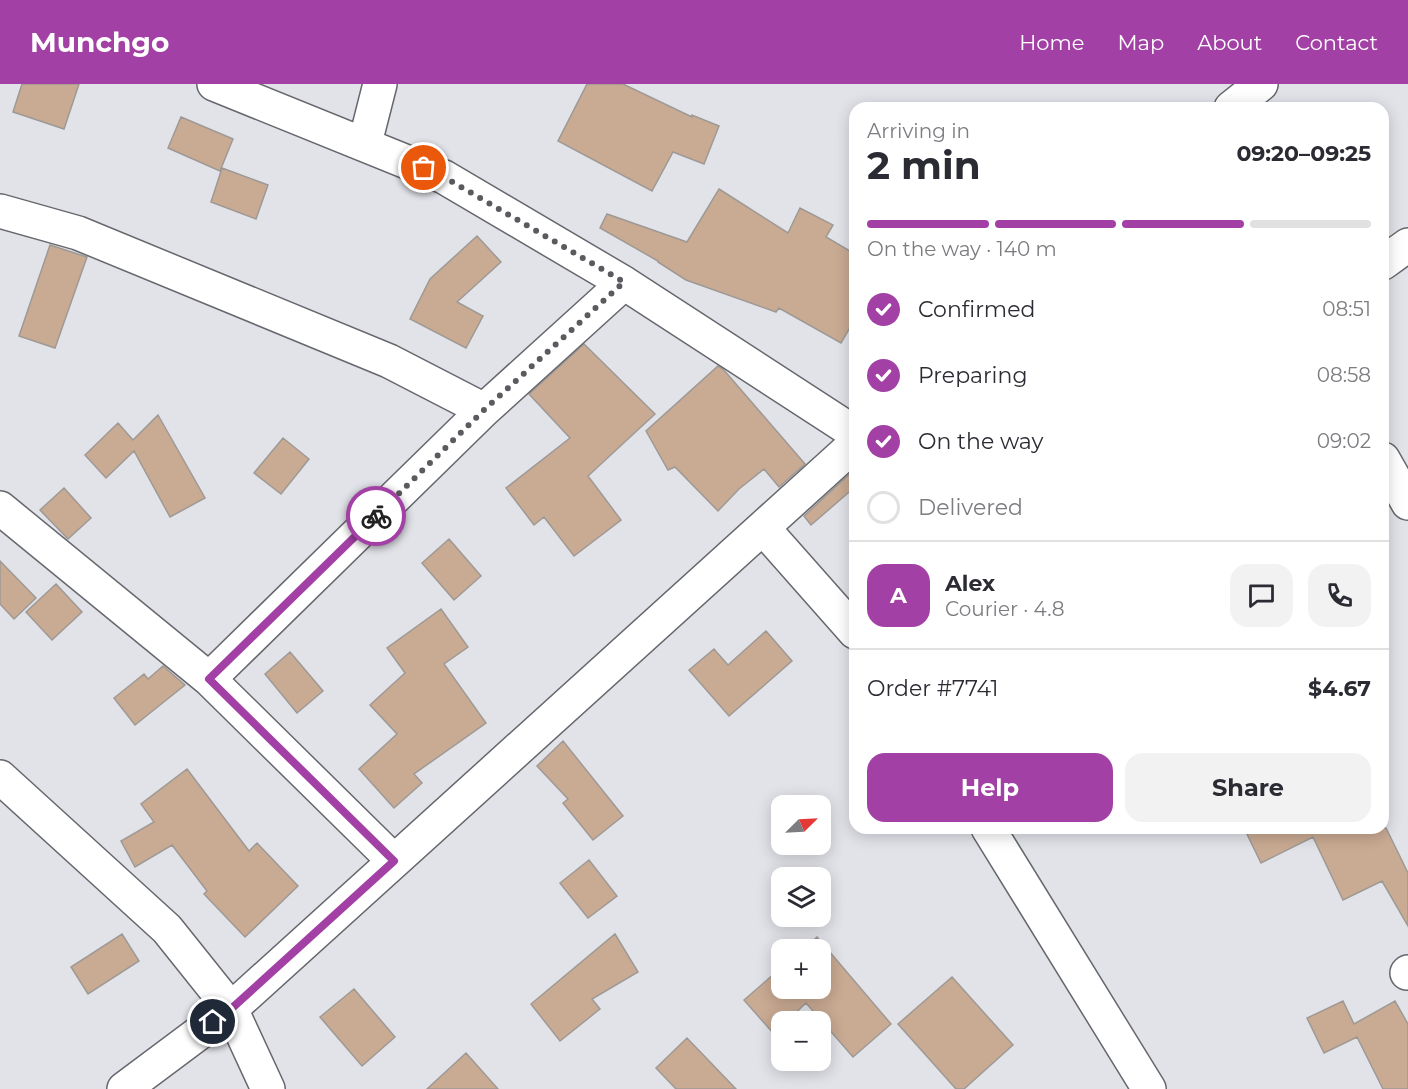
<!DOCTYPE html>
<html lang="en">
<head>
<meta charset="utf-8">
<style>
	body { margin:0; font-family:Montserrat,sans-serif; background:#f2f2f3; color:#2b2b33; height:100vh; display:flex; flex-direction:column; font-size:22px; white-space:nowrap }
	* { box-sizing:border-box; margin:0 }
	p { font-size:20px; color:#7c7c81 }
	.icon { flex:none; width:33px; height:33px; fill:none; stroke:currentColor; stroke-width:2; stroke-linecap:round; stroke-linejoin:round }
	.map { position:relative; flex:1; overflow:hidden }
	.details { position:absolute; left:849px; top:18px; width:540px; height:732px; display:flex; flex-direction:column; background:#fff; border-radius:18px; box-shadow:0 3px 15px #0003 }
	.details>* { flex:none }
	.needle { width:39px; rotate:66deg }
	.fabs { position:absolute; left:771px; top:711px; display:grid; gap:12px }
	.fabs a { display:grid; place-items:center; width:60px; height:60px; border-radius:12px; background:#fff; box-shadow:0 3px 15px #0003; font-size:30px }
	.pin { position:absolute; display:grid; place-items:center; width:51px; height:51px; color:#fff; margin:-26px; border:3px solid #fff; border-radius:50%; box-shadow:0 2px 6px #0007 }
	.courier { position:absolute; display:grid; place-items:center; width:60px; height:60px; margin:-30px; border:4px solid #a340a5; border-radius:50%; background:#fff; color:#222; box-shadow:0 2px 8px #0007 }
	.head em { font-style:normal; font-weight:700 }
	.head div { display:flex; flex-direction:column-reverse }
	.head { display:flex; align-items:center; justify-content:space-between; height:102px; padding:0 18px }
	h1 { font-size:39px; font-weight:700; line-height:45px }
	.bar { display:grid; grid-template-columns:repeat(4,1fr); gap:9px 6px; align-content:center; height:72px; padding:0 18px }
	.bar i { height:8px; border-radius:4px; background:#e1e1e2 }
	.bar .current { background:#a340a5 }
	.bar p { grid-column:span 4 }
	.line { display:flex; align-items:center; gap:15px; padding:0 18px; border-top:2px solid #e1e1e2 }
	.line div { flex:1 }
	.round { display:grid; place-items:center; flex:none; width:63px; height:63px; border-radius:18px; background:#f2f2f3 }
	ol { padding:0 18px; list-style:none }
	li { display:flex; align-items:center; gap:18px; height:66px }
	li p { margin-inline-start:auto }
	li .icon { padding:6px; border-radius:50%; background:#a340a5; color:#fff; stroke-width:4 }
	li:last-child { color:#7c7c81 }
	li i { width:33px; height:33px; border:3px solid #e1e1e2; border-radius:50% }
	.cta { display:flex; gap:12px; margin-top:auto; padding:12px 18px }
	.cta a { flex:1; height:69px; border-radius:18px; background:#a340a5; color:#fff; font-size:24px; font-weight:700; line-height:69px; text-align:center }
	.cta a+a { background:#f2f2f3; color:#2b2b33 }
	header { display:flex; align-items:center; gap:36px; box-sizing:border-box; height:84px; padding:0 30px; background:#a340a5; color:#fff }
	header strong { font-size:28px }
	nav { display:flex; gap:33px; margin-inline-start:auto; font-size:21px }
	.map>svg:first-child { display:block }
</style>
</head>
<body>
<header>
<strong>Munchgo</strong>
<nav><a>Home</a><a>Map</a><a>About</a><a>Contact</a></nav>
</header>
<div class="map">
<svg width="1408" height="1005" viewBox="0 0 1408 1005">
	<rect width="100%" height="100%" fill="#e1e3e9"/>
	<!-- building -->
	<path fill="#c9aa93" stroke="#9f9995" stroke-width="1.5" d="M 22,0 L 79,0 L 64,45 L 13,28 Z
		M 587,0 L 623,0 L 692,33 L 692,31 L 719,42 L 704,80 L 673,68 L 652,107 L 558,57 Z
		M 181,33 L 233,55 L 220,87 L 168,64 Z
		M 222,84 L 268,101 L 256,135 L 211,118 Z
		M 719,105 L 788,149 L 800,124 L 833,141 L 826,153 L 855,170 L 855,235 L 841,259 L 779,224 L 776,228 L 686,196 L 658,178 L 658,177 L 600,144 L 607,130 L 687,158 Z
		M 477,152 L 501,178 L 457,218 L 483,232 L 466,264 L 410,235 L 430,195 Z
		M 50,161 L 87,173 L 55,264 L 19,252 Z
		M 584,260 L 655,330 L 588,392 L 621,436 L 574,472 L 544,433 L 534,441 L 506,404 L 570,354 L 529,310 Z
		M 718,282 L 723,285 L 805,380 L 779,403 L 764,385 L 739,405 L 718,427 L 675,383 L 668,386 L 646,347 Z
		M 158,331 L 205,414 L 170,433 L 134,367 L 106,394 L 85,371 L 118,339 L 133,356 Z
		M 283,354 L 309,375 L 281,410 L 254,389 Z
		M 855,385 L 855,403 L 811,441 L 804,432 Z
		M 64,404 L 91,434 L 68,455 L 40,426 Z
		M 449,455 L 481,492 L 454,516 L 422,479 Z
		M 0,477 L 36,514 L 14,535 L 0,520 Z
		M 56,500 L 82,528 L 52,556 L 26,528 Z
		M 441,525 L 468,563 L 444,580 L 486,639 L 414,690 L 422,699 L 394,724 L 359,685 L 397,650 L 370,621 L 405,589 L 387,564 Z
		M 766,547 L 792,577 L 729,632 L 689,586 L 714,565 L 728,581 Z
		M 290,568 L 323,607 L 297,629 L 265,590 Z
		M 163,582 L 185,601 L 135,641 L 114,614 L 144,590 L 148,595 Z
		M 563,657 L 623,732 L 593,756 L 563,719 L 568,715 L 537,682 Z
		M 187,685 L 249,767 L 257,759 L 298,802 L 245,853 L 204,810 L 207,807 L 172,761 L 135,783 L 121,757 L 154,738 L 141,720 Z
		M 1244,744 L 1386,744 L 1408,789 L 1408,842 L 1382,797 L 1343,816 L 1313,753 L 1261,779 Z
		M 589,776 L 617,812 L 588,834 L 560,799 Z
		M 122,850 L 139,877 L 88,910 L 71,883 Z
		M 615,850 L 638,888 L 592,915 L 600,925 L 560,957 L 531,920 Z
		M 817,853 L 891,940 L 853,973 L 806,919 L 786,938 L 782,938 L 782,941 L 773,949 L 744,916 L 782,883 L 782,904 L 820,904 L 820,866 L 802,866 Z
		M 952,893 L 1013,961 L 964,1005 L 956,1005 L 898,940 Z
		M 354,905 L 395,953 L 362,982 L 320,933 Z
		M 1343,917 L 1354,940 L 1395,917 L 1408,940 L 1408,1005 L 1383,1005 L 1357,953 L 1324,969 L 1307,934 Z
		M 687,954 L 736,1005 L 676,1005 L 656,984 Z
		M 466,969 L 498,1005 L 427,1005 Z"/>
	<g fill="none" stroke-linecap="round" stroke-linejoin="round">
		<!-- minor casing -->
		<g stroke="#66676d" stroke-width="36">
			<path id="minor" d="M 214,0 L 444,93 L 624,199 L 855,349
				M 1231,24 L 1261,0
				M 365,59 L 380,0
				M 0,127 L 78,149 L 389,277 L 484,326
				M 1383,179 L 1408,161
				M 1383,375 L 1408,419
				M 0,424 L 209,595 L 394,777
				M 763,444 L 855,548
				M 209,595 L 484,326 L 624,199
				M 0,693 L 167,845 L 231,925 L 268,1005
				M 988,744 L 1149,1005
				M 1407,889 L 1408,888
				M 124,1005 L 231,925 L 855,360"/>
		</g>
		<!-- minor -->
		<use href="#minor" stroke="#fff" stroke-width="33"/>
	</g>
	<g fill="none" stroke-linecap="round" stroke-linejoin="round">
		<!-- done -->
		<path stroke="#5a5b5f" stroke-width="6" stroke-dasharray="0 10.8" d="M 376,432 L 484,326 L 624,198 L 444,93 L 424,84"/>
		<!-- route -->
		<path stroke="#a340a5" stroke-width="8" d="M 213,938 L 231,925 L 394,777 L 209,595 L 376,432"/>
	</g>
</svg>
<div class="fabs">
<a><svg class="needle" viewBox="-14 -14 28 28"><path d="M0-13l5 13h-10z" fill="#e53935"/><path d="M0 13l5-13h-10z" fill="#7c7c81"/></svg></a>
<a><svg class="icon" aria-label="layers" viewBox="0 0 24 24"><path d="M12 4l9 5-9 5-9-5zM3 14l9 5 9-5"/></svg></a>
<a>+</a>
<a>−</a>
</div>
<div class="pin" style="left:424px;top:84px;background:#ea580c"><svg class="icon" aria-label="bag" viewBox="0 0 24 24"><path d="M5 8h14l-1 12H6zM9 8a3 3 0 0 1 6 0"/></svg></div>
<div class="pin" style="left:213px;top:938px;background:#1f2937"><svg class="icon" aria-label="home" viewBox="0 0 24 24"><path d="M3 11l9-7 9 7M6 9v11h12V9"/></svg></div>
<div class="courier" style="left:376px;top:432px"><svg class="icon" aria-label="bike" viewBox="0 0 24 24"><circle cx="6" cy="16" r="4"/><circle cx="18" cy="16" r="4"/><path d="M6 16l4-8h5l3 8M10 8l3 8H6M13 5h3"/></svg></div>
<section class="details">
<div class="head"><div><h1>2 min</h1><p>Arriving in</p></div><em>09:20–09:25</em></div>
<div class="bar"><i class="current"></i><i class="current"></i><i class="current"></i><i></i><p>On the way · 140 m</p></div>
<ol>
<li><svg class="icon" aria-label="check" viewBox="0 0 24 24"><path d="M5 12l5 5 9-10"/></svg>Confirmed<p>08:51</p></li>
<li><svg class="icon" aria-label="check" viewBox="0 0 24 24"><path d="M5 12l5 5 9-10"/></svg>Preparing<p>08:58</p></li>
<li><svg class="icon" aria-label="check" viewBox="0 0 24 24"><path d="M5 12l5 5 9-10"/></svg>On the way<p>09:02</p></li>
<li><i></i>Delivered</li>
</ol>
<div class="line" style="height:108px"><b class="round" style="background:#a340a5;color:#fff">A</b><div><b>Alex</b><p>Courier · 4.8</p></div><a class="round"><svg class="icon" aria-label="chat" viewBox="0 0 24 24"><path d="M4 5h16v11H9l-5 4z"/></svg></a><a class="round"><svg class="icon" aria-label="phone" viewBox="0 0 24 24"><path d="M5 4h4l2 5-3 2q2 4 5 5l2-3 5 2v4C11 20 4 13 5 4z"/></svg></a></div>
<div class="line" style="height:78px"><div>Order #7741</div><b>$4.67</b></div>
<div class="cta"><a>Help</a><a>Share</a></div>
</section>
</div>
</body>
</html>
